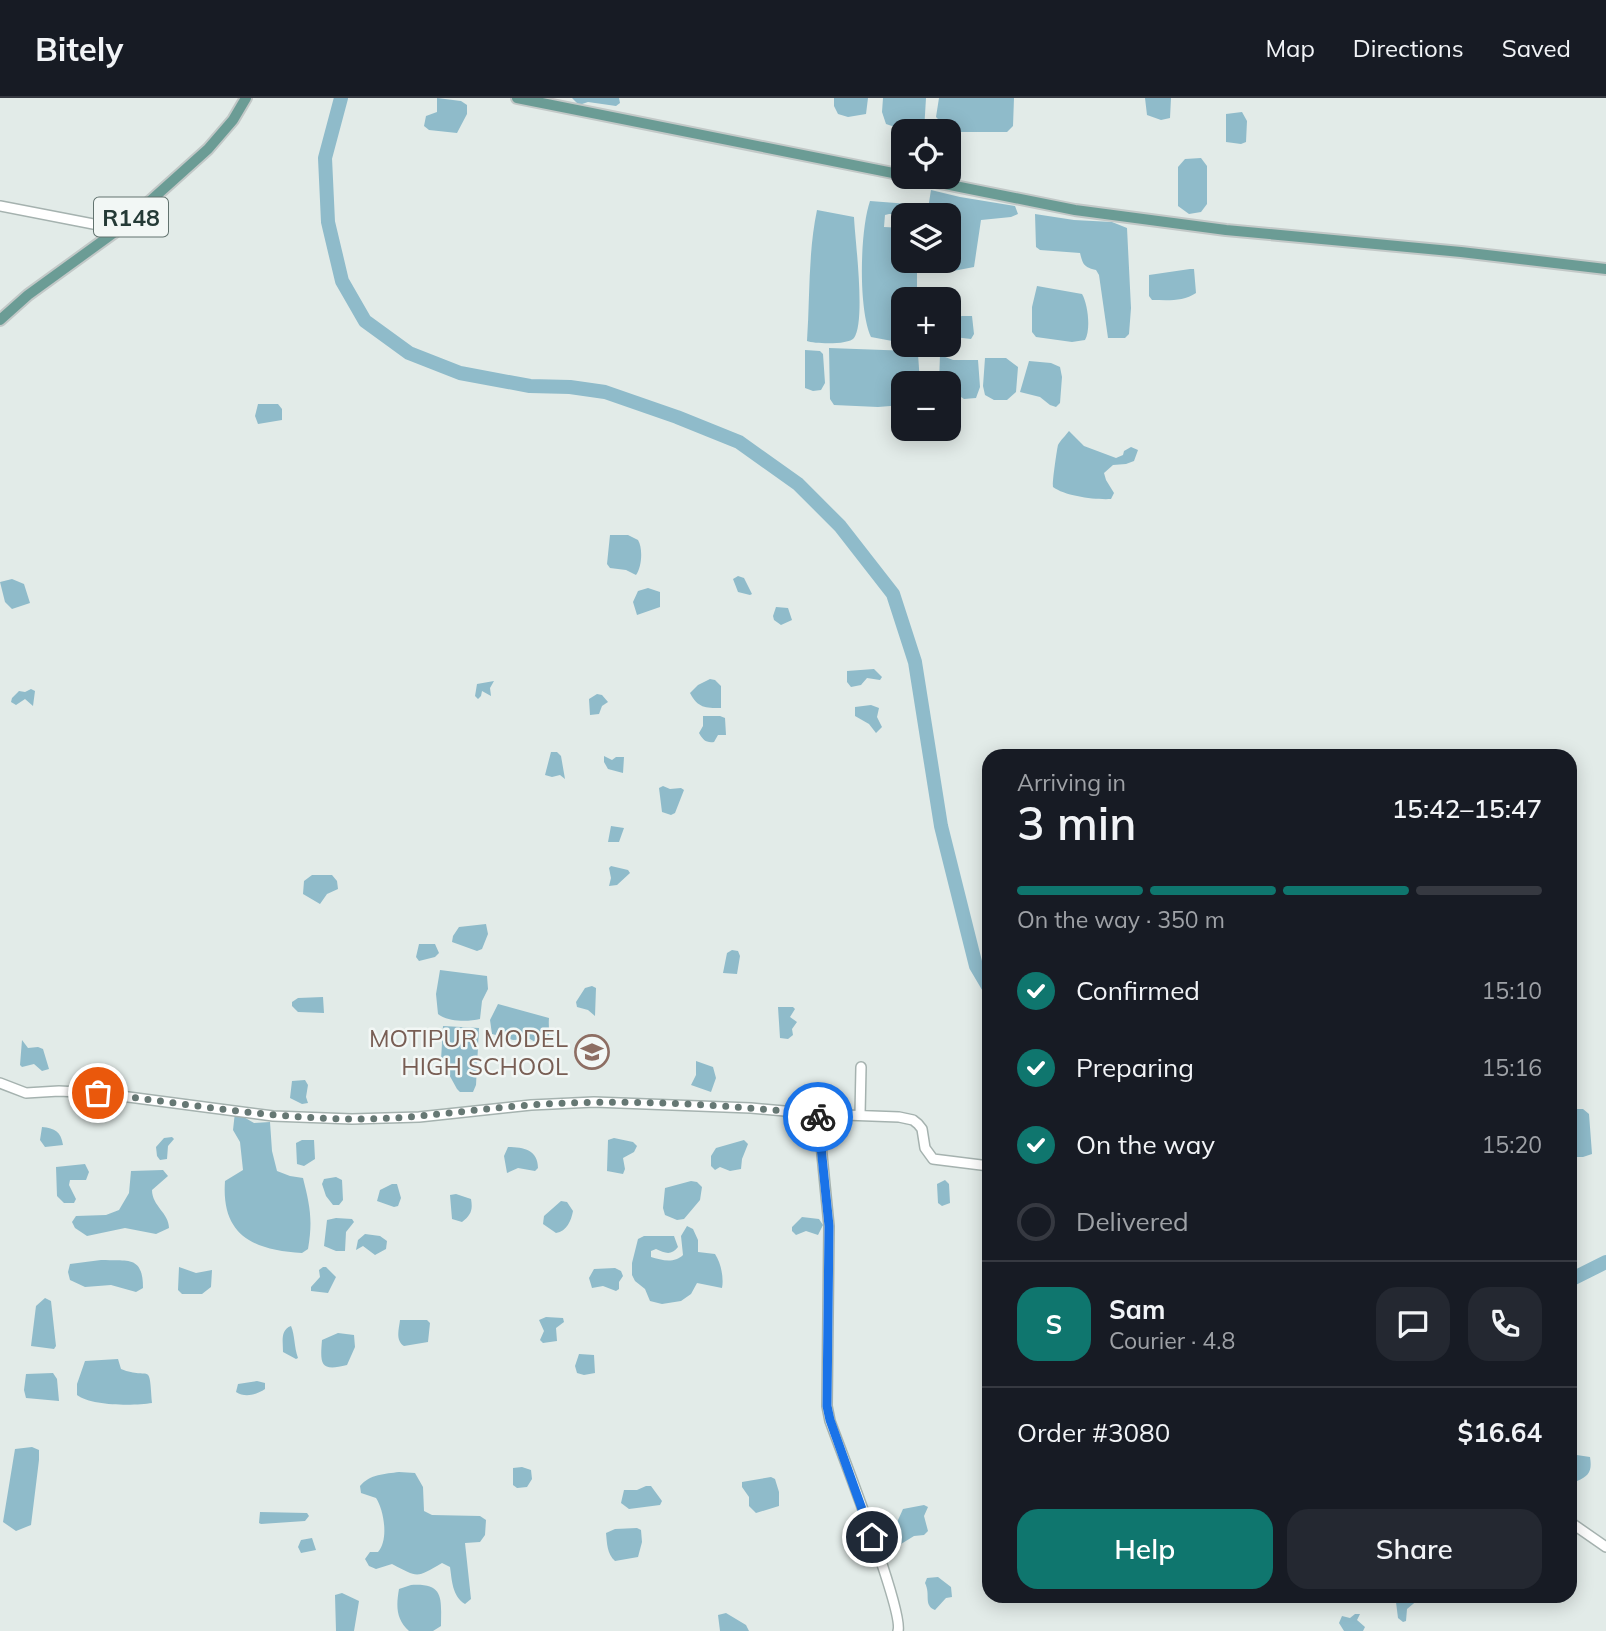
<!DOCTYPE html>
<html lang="en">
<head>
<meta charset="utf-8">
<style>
	body { margin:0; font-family:Mulish,sans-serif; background:#242831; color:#f1f3f6; height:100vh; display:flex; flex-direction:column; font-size:26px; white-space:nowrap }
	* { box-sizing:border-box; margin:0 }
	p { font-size:23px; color:#9ea1a6 }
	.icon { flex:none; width:38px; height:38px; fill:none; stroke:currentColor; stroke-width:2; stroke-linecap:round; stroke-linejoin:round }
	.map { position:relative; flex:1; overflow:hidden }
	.details { position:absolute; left:982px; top:651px; width:595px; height:854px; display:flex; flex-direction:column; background:#171b24; border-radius:21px; box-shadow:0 4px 18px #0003 }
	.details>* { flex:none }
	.tools { position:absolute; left:891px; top:21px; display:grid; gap:14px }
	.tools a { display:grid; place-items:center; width:70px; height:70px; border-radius:14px; background:#171b24; box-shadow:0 4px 18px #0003; font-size:35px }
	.pin { position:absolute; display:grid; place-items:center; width:60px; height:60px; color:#fff; margin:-30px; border:4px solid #fff; border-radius:50%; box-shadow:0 2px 7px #0007 }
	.courier { position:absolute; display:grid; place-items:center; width:70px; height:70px; margin:-35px; border:5px solid #1a73e8; border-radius:50%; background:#fff; color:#222; box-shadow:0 2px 9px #0007 }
	.head em { font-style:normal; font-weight:600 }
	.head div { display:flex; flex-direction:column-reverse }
	.head { display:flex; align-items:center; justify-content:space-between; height:119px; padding:0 35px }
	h1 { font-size:46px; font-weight:600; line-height:52px }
	.bar { display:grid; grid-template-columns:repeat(4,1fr); gap:10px 7px; align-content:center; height:84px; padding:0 35px }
	.bar i { height:9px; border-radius:5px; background:#363941 }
	.bar .active { background:#0f766e }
	.bar p { grid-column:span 4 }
	.line { display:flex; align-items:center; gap:18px; padding:0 35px; border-top:2px solid #363941 }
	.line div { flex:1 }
	.round { display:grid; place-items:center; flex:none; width:74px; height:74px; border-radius:21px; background:#242831 }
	ol { padding:0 35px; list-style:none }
	li { display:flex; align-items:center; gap:21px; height:77px }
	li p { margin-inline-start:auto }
	li .icon { padding:7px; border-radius:50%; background:#0f766e; color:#fff; stroke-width:4 }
	li:last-child { color:#9ea1a6 }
	li i { width:38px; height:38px; border:4px solid #363941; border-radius:50% }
	.primary-button { display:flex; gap:14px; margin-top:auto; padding:14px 35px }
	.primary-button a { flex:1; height:80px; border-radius:21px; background:#0f766e; color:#fff; font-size:28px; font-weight:600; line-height:80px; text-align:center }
	.primary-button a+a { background:#242831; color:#f1f3f6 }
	header { display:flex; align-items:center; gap:42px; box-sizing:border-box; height:98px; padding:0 35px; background:#171b24; border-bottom:2px solid #363941 }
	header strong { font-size:33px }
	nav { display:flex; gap:38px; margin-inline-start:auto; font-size:24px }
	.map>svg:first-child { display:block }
</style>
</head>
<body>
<header>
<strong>Bitely</strong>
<nav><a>Map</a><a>Directions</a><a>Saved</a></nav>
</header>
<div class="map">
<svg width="1606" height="1533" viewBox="0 0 1606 1533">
	<rect width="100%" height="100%" fill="#e2ebe8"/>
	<!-- water -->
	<path fill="#8fbbca" d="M 437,0 L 461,3 L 467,7 L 467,16 L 457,35 L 429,32 L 424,28 L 426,18 L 437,14 Z
		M 572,0 L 619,0 L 620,5 L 616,8 L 588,4 L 579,7 Z
		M 834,0 L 868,0 L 866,16 L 848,19 L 838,16 L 834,8 Z
		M 883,0 L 926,0 L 924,33 L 903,33 L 903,36 L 895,29 L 886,26 L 882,14 Z
		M 939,0 L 1014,0 L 1013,28 L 1007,34 L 957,34 L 949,32 L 936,19 Z
		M 1145,0 L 1171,0 L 1170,20 L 1161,22 L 1147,17 Z
		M 1242,14 L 1247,23 L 1246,44 L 1241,46 L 1226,44 L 1226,16 Z
		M 1201,60 L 1207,68 L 1207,106 L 1201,114 L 1189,116 L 1178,108 L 1178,69 L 1185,61 Z
		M 931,92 L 960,99 L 1015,108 L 1018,116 L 1011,119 L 981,122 L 974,169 L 953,173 L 939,172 L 932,163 L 948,163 L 948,117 L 927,117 Z
		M 870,103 L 909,106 L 914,111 L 914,117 L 889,116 L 885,117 L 884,129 L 903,130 L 903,163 L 917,163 L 917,201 L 903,201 L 903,245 L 871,239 C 858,211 860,132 870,103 Z
		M 817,112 L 854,119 C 855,142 866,223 854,240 C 849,247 815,246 807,243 C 810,199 808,155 817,112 Z
		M 1035,116 L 1074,122 L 1112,124 L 1127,130 L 1131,210 L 1129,236 L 1125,240 L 1108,240 L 1099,177 L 1096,172 C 1084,169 1083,167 1080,155 L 1040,152 L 1036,149 Z
		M 1190,171 L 1194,171 L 1196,195 C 1183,204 1167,202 1152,202 L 1149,198 L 1149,177 Z
		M 1037,188 L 1082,196 C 1088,206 1091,232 1085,242 L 1072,244 L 1036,239 L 1032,234 L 1032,209 Z
		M 962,218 L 972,218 L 974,236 L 971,241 L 954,239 L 949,242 L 949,222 Z
		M 829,250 L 911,253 L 918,256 L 920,285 L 903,285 L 903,307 L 878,309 L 834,307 L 830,301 Z
		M 805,252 L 820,253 L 823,256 L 825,285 L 821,292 L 813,293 L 805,290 Z
		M 940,257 L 953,262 L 978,262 L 980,289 L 976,300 L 964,301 L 949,291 L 948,285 L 939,285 Z
		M 985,260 L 1006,260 L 1018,269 L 1016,294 L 1007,302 L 994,302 L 985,297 L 983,288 Z
		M 1029,263 L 1051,265 L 1060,269 L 1062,279 L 1060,305 L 1056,309 L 1050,307 L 1040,299 L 1020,294 Z
		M 258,306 L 278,306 L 282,311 L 282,322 L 258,326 L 255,318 Z
		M 1069,333 L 1084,348 L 1116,360 L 1123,357 L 1124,353 L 1131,349 L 1138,352 L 1134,363 L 1126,366 L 1113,367 L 1104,375 L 1106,382 L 1114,395 L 1111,401 C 1095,402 1065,398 1053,389 C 1052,385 1057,351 1058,347 C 1060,343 1066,337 1069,333 Z
		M 610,437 L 628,437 L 638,442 C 643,450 642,469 636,477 L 626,472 L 610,470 L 607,466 Z
		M 738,478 L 744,480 L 752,496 L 750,497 L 738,494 L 733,481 Z
		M 12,481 L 24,486 L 30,505 L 12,511 L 5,504 L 0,484 Z
		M 648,490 L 660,494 L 660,509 L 637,517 L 633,504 L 638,493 Z
		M 776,509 L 788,510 L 792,522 L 781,527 L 774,522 L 773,518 Z
		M 874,571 L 882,579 L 880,582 L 867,580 L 861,587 L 851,589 L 847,584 L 847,573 Z
		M 710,581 L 715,582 L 721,588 L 721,610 C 705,610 698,610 690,595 L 698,587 Z
		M 494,583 L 490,590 L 491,598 L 482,593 L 481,598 L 478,601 L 475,598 L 477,586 Z
		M 31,591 L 35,593 L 33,608 L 25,601 L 16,607 L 11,604 L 12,600 L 19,593 L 25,594 Z
		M 597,596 L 602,597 L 608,604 L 602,608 L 599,616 L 590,617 L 589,601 Z
		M 871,607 L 879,610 L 877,619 L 882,629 L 876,635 L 869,626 L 855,618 L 855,609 Z
		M 703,618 L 720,618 L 725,620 L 726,637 L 718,637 L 714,644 C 706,645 703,642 699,635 L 703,628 Z
		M 551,654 L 557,654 L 561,658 L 565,681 L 560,677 L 552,679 L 545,677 Z
		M 604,658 L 612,662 L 616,659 L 624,659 L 623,675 L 608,671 L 604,664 Z
		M 663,688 L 670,691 L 681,690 L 684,692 L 675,715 L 671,717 L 662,714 L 659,690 Z
		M 611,728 L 624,730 L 619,744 L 608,744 Z
		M 611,768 L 628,772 L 630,775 L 617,787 L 609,788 L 611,780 L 609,770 Z
		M 312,777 L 332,777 L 337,783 L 338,791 L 327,796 L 320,806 L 303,796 L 304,783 Z
		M 486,826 L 488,836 L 482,851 L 477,853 L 452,844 L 453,838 L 459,829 Z
		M 419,846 L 435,846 L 439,855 L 435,859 L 419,863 L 416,859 Z
		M 732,852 L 738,853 L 740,858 L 737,876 L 723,875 L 727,855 Z
		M 440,872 L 487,878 L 488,891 L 482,903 L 480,921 C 468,924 448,924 438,916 L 436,896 Z
		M 592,888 L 596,890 L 595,918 L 588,912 L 577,909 L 576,904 L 585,890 Z
		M 323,899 L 324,915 L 298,914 L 292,908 L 292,904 L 298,900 Z
		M 498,906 L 549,920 C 548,931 551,939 547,948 L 543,949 L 530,941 L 513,942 L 492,936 L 490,922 Z
		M 778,909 L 793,909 L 795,911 L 790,919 L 797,924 L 792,931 L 793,937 L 788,941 L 780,940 Z
		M 443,928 L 479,930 L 476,987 L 473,994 L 460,994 L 457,991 L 441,962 Z
		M 22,942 L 28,950 L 38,949 L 43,951 L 49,971 L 42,973 L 34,966 L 22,969 L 20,967 Z
		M 696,963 L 713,969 L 716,980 L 711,994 L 691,987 L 696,977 Z
		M 305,982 L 308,987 L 306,999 L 308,1005 L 302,1006 L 290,1000 L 292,983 Z
		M 1570,1011 L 1583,1011 L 1589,1016 L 1592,1056 L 1583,1059 L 1570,1059 Z
		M 235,1014 L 254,1025 L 270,1024 L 272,1053 L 277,1073 L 290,1078 L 303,1080 C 310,1108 313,1122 308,1151 L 302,1155 C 254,1152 221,1138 225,1083 L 243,1072 L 240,1044 L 233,1032 Z
		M 42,1029 C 55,1030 61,1034 63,1047 L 45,1049 L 40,1042 Z
		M 172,1039 L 174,1041 L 168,1048 L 167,1061 L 160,1062 L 157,1058 L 156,1049 L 164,1040 Z
		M 614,1040 L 633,1044 L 637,1048 L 634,1054 L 623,1060 L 625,1071 L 623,1076 L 607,1073 L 608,1042 Z
		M 302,1042 L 314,1042 L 315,1061 L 304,1068 L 297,1066 L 296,1045 Z
		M 744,1042 L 748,1046 L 742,1061 L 741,1071 L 730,1073 L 720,1069 L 715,1072 L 711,1068 L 711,1058 L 716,1050 Z
		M 508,1049 C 524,1049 538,1052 538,1070 L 535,1073 L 518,1070 L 507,1075 L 504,1058 Z
		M 85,1066 L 89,1074 L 86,1082 L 70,1082 L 69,1087 L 76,1101 L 74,1105 L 64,1105 L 57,1098 L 56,1069 Z
		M 163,1072 L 168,1078 L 152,1092 C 152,1108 169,1115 169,1130 L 156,1136 L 125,1130 L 87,1138 L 75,1130 L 72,1124 L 76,1118 L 106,1117 L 119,1112 L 129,1095 L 131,1073 Z
		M 336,1079 L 342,1082 L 343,1102 L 339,1107 L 333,1107 L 326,1098 L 322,1086 L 324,1081 Z
		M 945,1082 L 949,1086 L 950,1105 L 942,1108 L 938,1105 L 937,1086 Z
		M 691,1083 L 697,1084 L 702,1089 L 700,1102 L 684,1121 L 677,1122 L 665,1117 L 663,1110 L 665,1090 Z
		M 392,1086 L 397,1086 L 401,1100 L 398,1108 L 394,1109 L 377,1103 L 380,1092 Z
		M 456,1096 L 471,1101 C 473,1112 471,1117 462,1124 L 452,1121 L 450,1097 Z
		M 561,1103 L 567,1104 L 573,1113 C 571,1123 567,1133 556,1135 L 543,1126 L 544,1118 Z
		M 802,1119 L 819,1121 L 823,1127 L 818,1137 L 806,1133 L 796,1137 L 792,1133 L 792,1129 Z
		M 336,1120 L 352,1121 L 354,1124 L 346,1134 L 345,1153 L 336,1153 L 324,1148 L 327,1122 Z
		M 687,1128 L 693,1131 L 698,1142 L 698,1154 L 715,1156 C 721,1165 724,1180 722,1190 L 697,1185 L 691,1196 L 681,1203 L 662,1206 L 650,1203 L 645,1191 L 635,1183 L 632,1177 L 632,1165 L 638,1141 L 644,1138 L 674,1138 L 678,1149 C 671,1158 665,1155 656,1151 L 651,1153 L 651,1159 C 661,1162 674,1166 683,1157 L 681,1138 Z
		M 365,1136 L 380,1138 L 387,1143 L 386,1151 L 375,1157 L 363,1148 L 356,1152 L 358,1142 Z
		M 101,1162 C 128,1163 143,1157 143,1190 L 136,1194 L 111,1187 L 85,1189 L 70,1182 L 68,1174 L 70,1166 Z
		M 179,1169 L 196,1175 L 212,1172 L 211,1189 L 202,1196 L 182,1196 L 178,1192 Z
		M 323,1169 L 326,1169 L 336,1179 L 328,1195 L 311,1193 L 311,1189 L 320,1179 L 319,1172 Z
		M 615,1170 L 621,1173 L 623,1178 L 619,1184 L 619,1191 L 616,1193 L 603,1188 L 592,1190 L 589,1180 L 594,1171 Z
		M 45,1200 L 51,1203 L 56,1248 L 54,1251 L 31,1248 L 36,1208 Z
		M 546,1219 L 563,1220 L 564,1224 L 556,1230 L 557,1243 L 543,1245 L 540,1242 L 544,1233 L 539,1222 Z
		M 400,1222 L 427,1222 L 430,1225 L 428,1244 L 404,1248 C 395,1242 399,1231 400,1222 Z
		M 291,1228 C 295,1237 294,1249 298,1260 L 296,1261 L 283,1254 C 283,1244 280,1232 291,1228 Z
		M 338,1235 L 354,1237 L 355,1249 L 347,1267 C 320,1274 320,1266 322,1242 Z
		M 579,1256 L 594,1257 L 595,1275 L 584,1277 L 577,1275 L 575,1268 Z
		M 118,1261 L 121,1271 C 151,1283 149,1261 152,1305 C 134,1308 91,1308 77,1297 L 77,1286 L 85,1263 Z
		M 53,1275 L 57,1281 L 59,1303 L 26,1300 L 24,1292 L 26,1276 Z
		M 257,1283 L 265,1285 L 265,1291 C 256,1297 245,1300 236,1294 L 238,1286 Z
		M 32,1349 L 39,1352 L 39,1362 L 31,1427 L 16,1433 L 3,1424 L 15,1351 Z
		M 1570,1356 L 1590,1359 C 1592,1372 1590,1378 1577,1383 L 1570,1380 Z
		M 522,1369 L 531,1372 L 532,1381 L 527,1389 L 517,1390 L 513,1387 L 513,1370 Z
		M 399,1374 L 415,1375 L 423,1389 L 424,1413 L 432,1417 L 480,1418 L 486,1422 L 485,1437 L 480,1444 L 465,1445 L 471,1501 L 465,1506 C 452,1498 452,1482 450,1469 L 442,1465 C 416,1480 419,1480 392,1466 L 376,1471 L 369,1468 L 365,1461 L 370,1454 L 378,1454 C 389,1442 384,1412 376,1400 L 361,1395 L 360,1388 C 370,1376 385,1376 399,1374 Z
		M 771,1379 L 775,1381 L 779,1394 L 779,1408 L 756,1415 L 749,1408 L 749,1399 L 742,1389 L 742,1384 Z
		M 646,1388 L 651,1388 L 662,1403 L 660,1407 L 629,1411 L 621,1405 L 624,1392 L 637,1392 Z
		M 924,1407 L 928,1409 L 924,1418 L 928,1433 L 924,1437 L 914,1438 L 901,1446 L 895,1445 L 894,1431 L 903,1411 Z
		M 260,1414 L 307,1415 L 309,1418 L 305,1423 L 261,1426 L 259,1425 Z
		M 637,1430 L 641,1432 L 642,1444 L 638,1459 L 615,1463 C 607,1456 607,1445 606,1435 L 615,1431 Z
		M 312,1440 L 316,1452 L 301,1455 L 298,1449 L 301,1442 Z
		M 938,1479 L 951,1489 L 952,1499 L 946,1500 L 935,1512 C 923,1507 931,1497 925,1485 L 927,1480 Z
		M 411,1487 C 445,1485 441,1501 441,1528 L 433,1533 L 409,1533 C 396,1521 396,1508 399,1491 Z
		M 342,1495 L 359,1503 L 354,1533 L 336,1533 L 335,1497 Z
		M 1403,1498 L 1418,1498 L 1419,1501 L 1407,1511 L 1406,1523 L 1403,1524 L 1398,1520 L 1396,1504 Z
		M 726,1515 L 746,1527 L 749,1533 L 720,1533 L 718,1517 Z
		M 1355,1516 L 1360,1516 L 1357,1522 L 1365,1529 L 1363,1533 L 1344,1533 L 1339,1525 L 1342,1518 L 1350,1520 Z"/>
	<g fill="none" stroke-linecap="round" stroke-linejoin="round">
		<!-- river -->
		<path stroke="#8fbbca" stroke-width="14" d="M 341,0 L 325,60 L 328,124 L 342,183 L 365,223 L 409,255 L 460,275 L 530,288 L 570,289 L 605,294 L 677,319 L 739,344 L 798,386 L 840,428 L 893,496 L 915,564 L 941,728 L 976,868 L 989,890
			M 1570,1182 L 1606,1164"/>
		<!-- minor casing -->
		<g stroke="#a5b2af" stroke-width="12">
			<path id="minor" d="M 0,108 L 119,131
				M 0,985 L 26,995 L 59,993 L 98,995 L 273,1018 L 352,1021 L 419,1019 L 531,1007 L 594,1004 L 751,1010 L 818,1016 L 899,1019 L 913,1022 L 918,1026 L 922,1031 L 925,1050 L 933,1061 L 989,1068
				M 818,1016 L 829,1128 L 827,1308 L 830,1323 C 841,1353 904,1514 898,1533
				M 860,1017 L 861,969
				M 1570,1424 L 1606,1449"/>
		</g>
		<!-- major casing -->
		<g stroke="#c2c8c7" stroke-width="14">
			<path id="major" d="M 517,0 L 903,77
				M 910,79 L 1075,112 L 1226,132 L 1461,154 L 1606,171
				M 0,222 L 28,197 L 119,131 L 208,51 L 233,22 L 246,0"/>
		</g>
		<!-- minor -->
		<use href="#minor" stroke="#fff" stroke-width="9"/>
		<!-- major -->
		<use href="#major" stroke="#6b9c95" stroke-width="10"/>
	</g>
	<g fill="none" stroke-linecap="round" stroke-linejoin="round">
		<!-- done -->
		<path stroke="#667874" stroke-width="7" stroke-dasharray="0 12.6" d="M 98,995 C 182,1005 266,1020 351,1021 C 412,1022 471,1011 531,1007 C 626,1000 723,1007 818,1016 L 818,1019"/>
		<!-- route -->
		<path stroke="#1a73e8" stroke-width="9" d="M 818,1019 L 829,1128 L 827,1308 L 830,1322 L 872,1439"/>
	</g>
	<!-- icons -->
	<defs>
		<g id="school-ring" transform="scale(1.75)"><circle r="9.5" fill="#f2f7f5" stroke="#8d6e63" stroke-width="1.5"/><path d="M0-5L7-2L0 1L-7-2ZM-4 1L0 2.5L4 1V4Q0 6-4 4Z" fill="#8d6e63"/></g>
	</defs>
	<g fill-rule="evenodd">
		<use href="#school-ring" x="592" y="954"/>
	</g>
	<g text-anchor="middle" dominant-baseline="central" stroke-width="5" stroke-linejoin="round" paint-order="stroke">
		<!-- shield labels -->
		<rect fill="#f2f7f5" stroke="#62736f" stroke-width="2" x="94" y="99.5" width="74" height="39" rx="5"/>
		<g font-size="23" font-weight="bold" fill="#243a36">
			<text x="131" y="119">R148</text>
		</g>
		<!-- education labels -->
		<g font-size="24" fill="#785e54" stroke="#f2f7f5" text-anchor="end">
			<text x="568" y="940">MOTIPUR MODEL<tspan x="568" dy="28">HIGH SCHOOL</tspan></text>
		</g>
	</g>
</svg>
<div class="tools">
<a><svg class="icon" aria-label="locate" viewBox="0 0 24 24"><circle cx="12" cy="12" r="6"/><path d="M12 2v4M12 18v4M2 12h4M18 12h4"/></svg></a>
<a><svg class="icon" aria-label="layers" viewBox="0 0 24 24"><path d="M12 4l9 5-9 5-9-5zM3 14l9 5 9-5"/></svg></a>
<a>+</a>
<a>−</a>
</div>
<div class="pin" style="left:98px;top:995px;background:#ea580c"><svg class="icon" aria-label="bag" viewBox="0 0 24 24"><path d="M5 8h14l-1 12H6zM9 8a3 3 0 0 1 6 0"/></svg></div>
<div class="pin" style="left:872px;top:1439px;background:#1f2937"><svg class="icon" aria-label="home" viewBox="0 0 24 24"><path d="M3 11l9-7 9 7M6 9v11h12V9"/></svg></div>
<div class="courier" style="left:818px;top:1019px"><svg class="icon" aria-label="bike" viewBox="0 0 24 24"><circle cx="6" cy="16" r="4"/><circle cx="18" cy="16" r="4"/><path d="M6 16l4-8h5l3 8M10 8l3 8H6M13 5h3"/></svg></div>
<section class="details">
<div class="head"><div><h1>3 min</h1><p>Arriving in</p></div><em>15:42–15:47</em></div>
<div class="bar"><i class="active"></i><i class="active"></i><i class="active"></i><i></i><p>On the way · 350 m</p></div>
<ol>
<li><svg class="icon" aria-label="check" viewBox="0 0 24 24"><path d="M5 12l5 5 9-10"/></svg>Confirmed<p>15:10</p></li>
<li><svg class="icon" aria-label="check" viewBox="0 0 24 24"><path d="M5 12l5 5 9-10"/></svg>Preparing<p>15:16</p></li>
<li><svg class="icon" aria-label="check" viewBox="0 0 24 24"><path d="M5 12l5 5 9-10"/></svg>On the way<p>15:20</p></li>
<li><i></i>Delivered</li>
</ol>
<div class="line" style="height:126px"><b class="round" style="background:#0f766e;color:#fff">S</b><div><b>Sam</b><p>Courier · 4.8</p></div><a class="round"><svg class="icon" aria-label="chat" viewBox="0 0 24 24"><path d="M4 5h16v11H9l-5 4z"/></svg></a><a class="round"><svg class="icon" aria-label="phone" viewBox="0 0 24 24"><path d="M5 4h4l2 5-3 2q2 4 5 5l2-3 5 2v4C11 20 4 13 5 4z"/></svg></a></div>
<div class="line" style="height:91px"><div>Order #3080</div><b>$16.64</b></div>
<div class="primary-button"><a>Help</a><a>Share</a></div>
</section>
</div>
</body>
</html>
